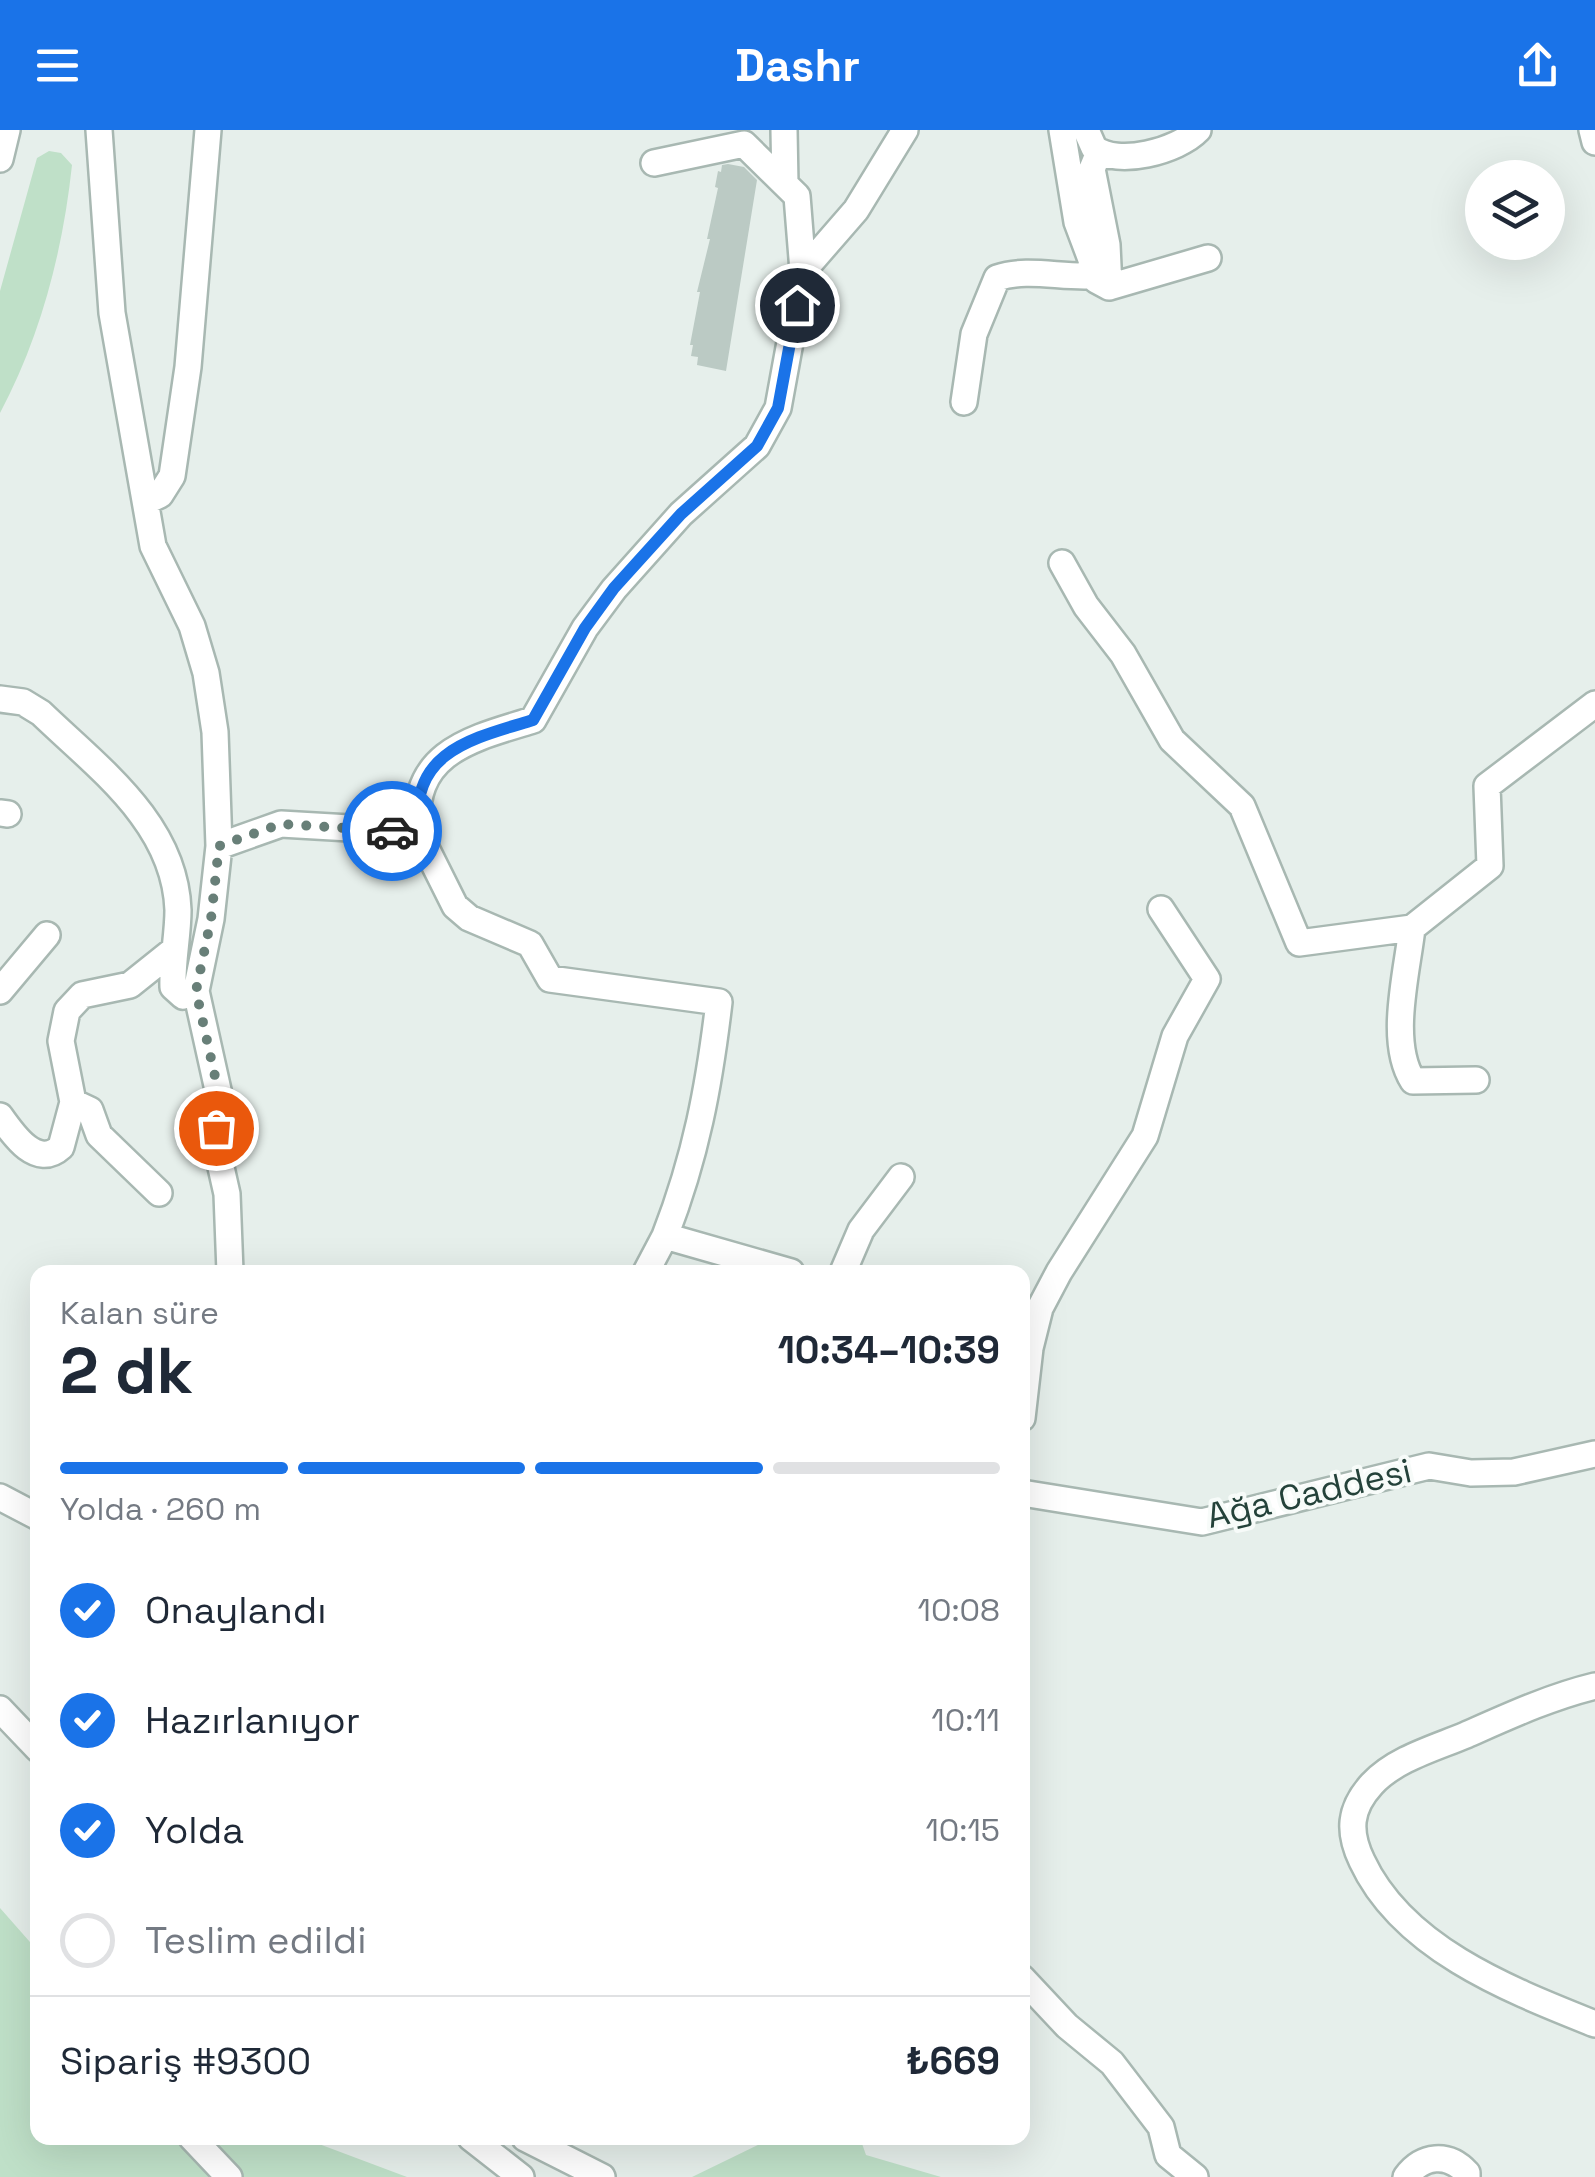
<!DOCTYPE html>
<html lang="tr">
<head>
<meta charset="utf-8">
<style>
	body { margin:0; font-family:"Space Grotesk",sans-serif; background:#f6f6f7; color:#1f2937; height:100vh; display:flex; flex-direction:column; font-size:38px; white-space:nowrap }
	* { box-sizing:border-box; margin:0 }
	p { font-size:32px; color:#747a83 }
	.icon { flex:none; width:55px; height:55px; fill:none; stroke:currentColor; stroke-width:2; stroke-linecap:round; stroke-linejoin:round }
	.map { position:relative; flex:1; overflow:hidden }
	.panel { position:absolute; left:30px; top:1135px; width:1000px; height:880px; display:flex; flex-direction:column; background:#fff; border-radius:20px; box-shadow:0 10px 40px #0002 }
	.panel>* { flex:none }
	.fabs { position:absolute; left:1465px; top:30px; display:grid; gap:20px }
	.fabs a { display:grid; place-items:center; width:100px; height:100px; border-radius:50%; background:#fff; box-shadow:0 10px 40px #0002; font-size:50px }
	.pin { position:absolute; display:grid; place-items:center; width:85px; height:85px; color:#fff; margin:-42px; border:5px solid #fff; border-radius:50%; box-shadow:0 2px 10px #0007 }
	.courier { position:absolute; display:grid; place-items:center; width:100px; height:100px; margin:-50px; border:8px solid #1a73e8; border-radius:50%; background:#fff; color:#222; box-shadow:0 2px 12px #0007 }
	.summary em { font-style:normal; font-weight:700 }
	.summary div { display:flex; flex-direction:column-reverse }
	.summary { display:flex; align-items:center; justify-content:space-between; height:170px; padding:0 30px }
	h1 { font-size:65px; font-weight:700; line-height:75px }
	.bar { display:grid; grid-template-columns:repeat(4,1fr); gap:15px 10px; align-content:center; height:120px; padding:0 30px }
	.bar i { height:12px; border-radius:8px; background:#e0e1e3 }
	.bar .active { background:#1a73e8 }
	.bar p { grid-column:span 4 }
	.line { display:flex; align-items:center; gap:25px; padding:0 30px; border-top:2px solid #e0e1e3 }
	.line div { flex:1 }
	ol { padding:0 30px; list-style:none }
	li { display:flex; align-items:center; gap:30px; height:110px }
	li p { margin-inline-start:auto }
	li .icon { padding:10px; border-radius:50%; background:#1a73e8; color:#fff; stroke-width:4 }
	li:last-child { color:#747a83 }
	li i { width:55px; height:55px; border:5px solid #e0e1e3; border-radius:50% }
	header { display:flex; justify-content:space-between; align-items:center; height:130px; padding:0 30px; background:#1a73e8; color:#fff; font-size:45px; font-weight:700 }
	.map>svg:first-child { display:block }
</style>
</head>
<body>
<header><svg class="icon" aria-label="menu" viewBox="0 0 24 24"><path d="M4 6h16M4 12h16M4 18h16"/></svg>Dashr<svg class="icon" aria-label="share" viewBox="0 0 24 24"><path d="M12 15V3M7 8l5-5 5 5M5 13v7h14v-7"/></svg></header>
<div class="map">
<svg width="1595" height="2047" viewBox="0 0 1595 2047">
	<rect width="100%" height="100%" fill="#e6efeb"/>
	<!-- green -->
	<path fill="#bfe0c8" d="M 49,21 L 61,23 L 72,35 C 63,120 41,206 0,283 L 0,161 L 37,28 Z
		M 0,1778 L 37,1820 L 38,2008 L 303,2008 L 407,2047 L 0,2047 Z
		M 772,2008 L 860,2008 L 866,2025 L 941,2047 L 692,2047 Z"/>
	<!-- building -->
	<path fill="#bbcac4" d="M 728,34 L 744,37 L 757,50 L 726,241 L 697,235 L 698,227 L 691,226 L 693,215 L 690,215 L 700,162 L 697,162 L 710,109 L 707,109 L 718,58 L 715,57 L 718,41 L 721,42 L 722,35 Z"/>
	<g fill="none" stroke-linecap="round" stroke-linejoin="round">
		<!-- minor casing -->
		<g stroke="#a8b8b2" stroke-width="30">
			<path id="minor" d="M 99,0 L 112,183 L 153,416 L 192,496 L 206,543 L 215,602 L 219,716 L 211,789 L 196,861 L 220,969 L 216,1015 L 227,1064 L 230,1142
				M 784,0 L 785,54
				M 1086,0 L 1094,18 C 1117,37 1178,21 1198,0
				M 1592,0 L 1595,12
				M 1099,22 L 1092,39 L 1107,115 L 1109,157
				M 0,29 L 7,0
				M 654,33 L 744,14 L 797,66 L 803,141
				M 1096,150 L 1109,157 L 1208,128
				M 964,272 L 974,204 L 997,148 C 1026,138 1057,147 1088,146 L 1092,132 L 1077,92 L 1062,0
				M 147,371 L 160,365 L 172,346 L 188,237 L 208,0
				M 1062,433 L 1086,476 L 1123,524 L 1172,610 L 1242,676 L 1299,813 L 1412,798
				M 0,569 L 23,572 L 41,583 C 98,638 175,693 178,780 C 178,806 172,831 173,857 L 183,866 L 196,861
				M 0,683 L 8,684
				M 418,702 C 410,622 471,609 533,590 L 585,498 L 614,459 L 681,384 L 757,316 L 778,278 L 803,141 L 856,80 L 905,0
				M 219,716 L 281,694 L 418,702 L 455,776 L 469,788 L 530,814 L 550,849 L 719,872 C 709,957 696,1026 665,1106 L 791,1142
				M 0,861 L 47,805
				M 1476,950 L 1413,951 C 1388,912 1407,843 1412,798 L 1490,736 L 1487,656 L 1595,574
				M 73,972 L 90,980 L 99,1005 L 159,1063
				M 0,986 C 14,1006 37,1039 61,1017 L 73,972 L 61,911 L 67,881 L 82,865 L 130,855 L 175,819
				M 646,1142 L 665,1106
				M 843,1142 L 861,1100 L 901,1047
				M 1022,1288 L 1030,1218 L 1040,1178 L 1059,1142 L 1145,1006 L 1175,906 L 1207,849 L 1161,779
				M 1022,1363 L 1202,1392 L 1429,1336 L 1471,1343 L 1514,1342 L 1595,1324
				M 0,1367 L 38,1387
				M 1595,1556 C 1550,1567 1509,1586 1466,1605 C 1435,1618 1395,1629 1372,1654 C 1349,1679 1348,1702 1362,1731 C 1403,1819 1510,1860 1595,1894
				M 0,1579 L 38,1619
				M 1022,1848 L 1067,1896 L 1112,1933 L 1161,1997 L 1168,2025 L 1195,2047
				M 192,2008 L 229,2047
				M 471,2008 L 521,2047
				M 525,2008 L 602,2047
				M 1406,2047 C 1422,2025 1448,2022 1467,2043 L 1467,2047"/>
		</g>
		<!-- minor -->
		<use href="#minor" stroke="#fff" stroke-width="25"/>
	</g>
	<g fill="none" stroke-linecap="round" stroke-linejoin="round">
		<!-- done -->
		<path stroke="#687f78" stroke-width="10" stroke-dasharray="0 18" d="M 216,998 L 220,969 L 196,861 L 211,789 L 219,716 L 281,694 L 392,701"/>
		<!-- route -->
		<path stroke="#1a73e8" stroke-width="12" d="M 392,701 L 418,702 C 410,621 471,609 533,590 L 585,498 L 614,458 L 681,384 L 757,316 L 778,278 L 797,175"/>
	</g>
	<g text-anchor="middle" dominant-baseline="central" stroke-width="8" stroke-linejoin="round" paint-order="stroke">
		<!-- street labels -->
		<g font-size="35" fill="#24423a" stroke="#f7fbf9">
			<text transform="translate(1309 1363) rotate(-13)">Ağa Caddesi</text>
		</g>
	</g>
</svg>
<div class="fabs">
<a><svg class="icon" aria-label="layers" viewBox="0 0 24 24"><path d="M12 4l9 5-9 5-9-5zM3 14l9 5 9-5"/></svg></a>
</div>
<div class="pin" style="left:216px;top:998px;background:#ea580c"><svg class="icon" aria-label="bag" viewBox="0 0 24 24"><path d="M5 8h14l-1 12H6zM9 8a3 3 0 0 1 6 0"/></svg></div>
<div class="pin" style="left:797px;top:175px;background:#1f2937"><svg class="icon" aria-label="home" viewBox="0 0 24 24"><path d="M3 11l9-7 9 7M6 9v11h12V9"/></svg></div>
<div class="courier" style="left:392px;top:701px"><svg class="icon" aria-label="car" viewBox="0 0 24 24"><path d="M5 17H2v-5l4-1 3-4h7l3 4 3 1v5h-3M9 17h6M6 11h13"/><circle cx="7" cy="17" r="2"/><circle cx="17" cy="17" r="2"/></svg></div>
<section class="panel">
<div class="summary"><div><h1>2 dk</h1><p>Kalan süre</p></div><em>10:34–10:39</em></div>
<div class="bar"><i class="active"></i><i class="active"></i><i class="active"></i><i></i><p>Yolda · 260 m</p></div>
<ol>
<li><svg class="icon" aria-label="check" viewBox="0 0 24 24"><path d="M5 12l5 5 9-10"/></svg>Onaylandı<p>10:08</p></li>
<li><svg class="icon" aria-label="check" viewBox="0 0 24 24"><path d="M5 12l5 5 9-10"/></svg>Hazırlanıyor<p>10:11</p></li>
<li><svg class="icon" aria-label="check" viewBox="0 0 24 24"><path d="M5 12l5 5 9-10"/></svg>Yolda<p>10:15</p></li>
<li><i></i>Teslim edildi</li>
</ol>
<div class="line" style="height:130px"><div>Sipariş #9300</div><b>₺669</b></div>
</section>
</div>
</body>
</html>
